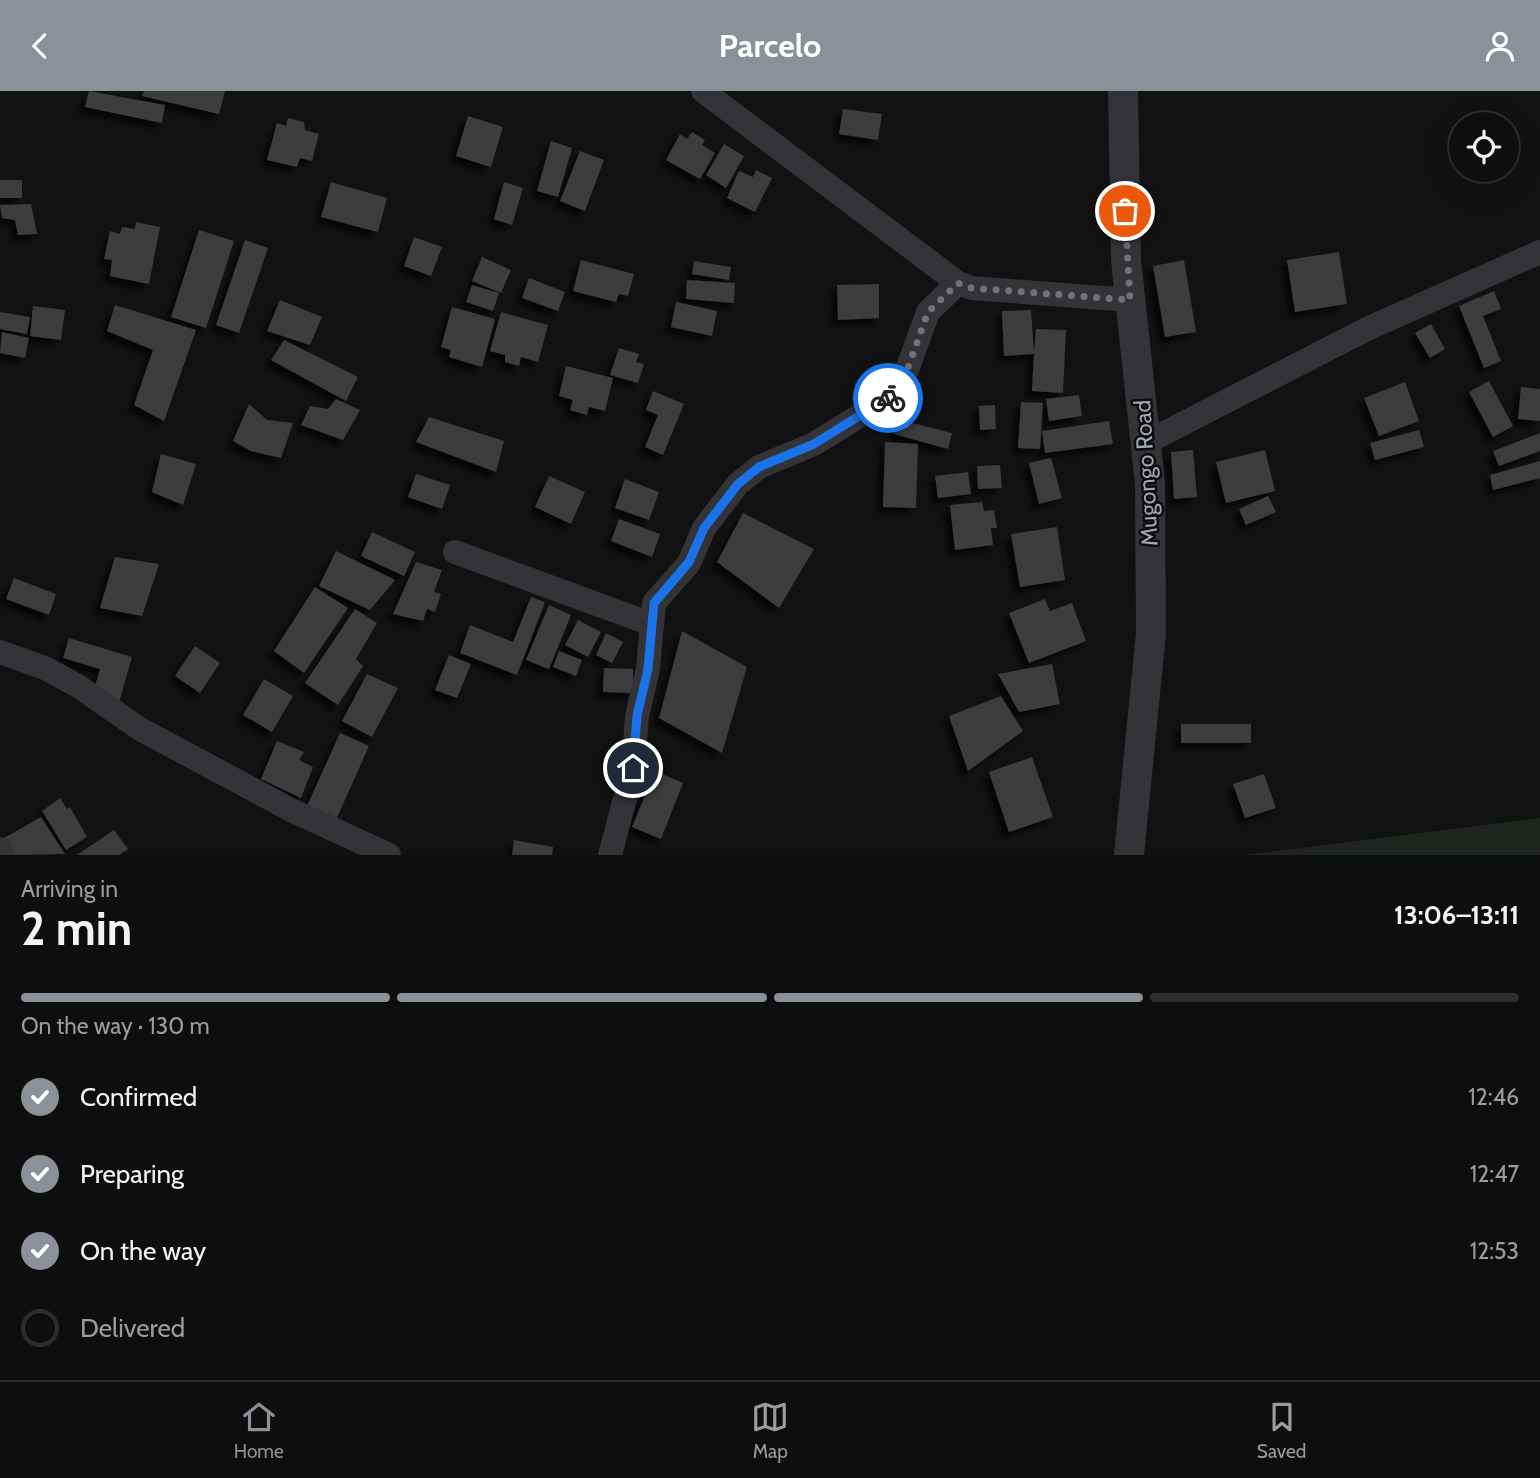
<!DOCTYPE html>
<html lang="en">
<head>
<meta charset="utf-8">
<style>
	body { margin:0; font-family:Cabin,sans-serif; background:#171717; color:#f1f3f6; height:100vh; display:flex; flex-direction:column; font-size:26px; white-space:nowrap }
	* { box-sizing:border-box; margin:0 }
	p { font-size:23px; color:#9b9c9e }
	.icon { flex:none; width:38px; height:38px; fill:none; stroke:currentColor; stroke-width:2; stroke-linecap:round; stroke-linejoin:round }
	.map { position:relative; height:764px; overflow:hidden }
	.panel { display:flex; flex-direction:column; background:#0e0e0e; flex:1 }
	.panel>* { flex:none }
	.controls { position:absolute; left:1449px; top:21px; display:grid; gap:14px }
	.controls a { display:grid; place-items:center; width:70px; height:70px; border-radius:50%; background:#0e0e0e; box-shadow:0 7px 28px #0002,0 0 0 2px #2e2e2e; font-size:35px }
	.pin { position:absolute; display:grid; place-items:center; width:60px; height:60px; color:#fff; margin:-30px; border:4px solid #fff; border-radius:50%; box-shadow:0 2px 7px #0007 }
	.courier { position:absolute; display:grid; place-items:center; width:70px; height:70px; margin:-35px; border:5px solid #1a73e8; border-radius:50%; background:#fff; color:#222; box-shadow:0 2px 9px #0007 }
	.headline em { font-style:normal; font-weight:700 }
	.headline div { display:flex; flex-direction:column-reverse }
	.headline { display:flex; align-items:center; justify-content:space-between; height:119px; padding:0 21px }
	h1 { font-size:46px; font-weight:700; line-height:52px }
	.bar { display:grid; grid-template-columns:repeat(4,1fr); gap:10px 7px; align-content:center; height:84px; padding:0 21px }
	.bar i { height:9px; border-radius:5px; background:#2e2e2e }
	.bar .current { background:#8c9099 }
	.bar p { grid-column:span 4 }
	ol { padding:0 21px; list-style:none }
	li { display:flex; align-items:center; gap:21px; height:77px }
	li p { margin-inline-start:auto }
	li .icon { padding:7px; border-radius:50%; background:#8c9099; color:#fff; stroke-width:4 }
	li:last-child { color:#9b9c9e }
	li i { width:38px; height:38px; border:4px solid #2e2e2e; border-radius:50% }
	header { display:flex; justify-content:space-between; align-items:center; height:91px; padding:0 21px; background:#8c9099; color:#fff; font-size:32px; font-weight:700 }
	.tabs { display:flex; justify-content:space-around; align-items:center; height:98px; border-top:2px solid #2e2e2e; background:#0e0e0e; font-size:19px; color:#9b9c9e }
	.tabs a { display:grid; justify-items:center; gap:4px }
	.tabs .current { color:#8c9099 }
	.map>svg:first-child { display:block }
</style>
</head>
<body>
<header><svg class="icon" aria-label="back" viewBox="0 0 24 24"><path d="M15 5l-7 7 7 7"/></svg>Parcelo<svg class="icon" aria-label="person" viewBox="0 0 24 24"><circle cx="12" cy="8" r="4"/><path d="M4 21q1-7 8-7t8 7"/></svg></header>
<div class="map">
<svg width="1540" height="764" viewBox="0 0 1540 764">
	<defs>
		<filter id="shadow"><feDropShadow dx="-6" dy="6" stdDeviation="2" flood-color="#0009"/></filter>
	</defs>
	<rect width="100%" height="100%" fill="#121213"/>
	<!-- green -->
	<path fill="#1e261f" d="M 1540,727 L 1540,764 L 1246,764 Z"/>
	<!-- building -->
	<path fill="#3c3c40" filter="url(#shadow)" d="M 89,0 L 165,14 L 162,32 L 85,16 Z
		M 144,0 L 225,0 L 219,23 L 142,5 Z
		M 843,18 L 882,23 L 878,49 L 839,43 Z
		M 468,25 L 503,36 L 491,76 L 456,65 Z
		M 288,27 L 304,31 L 305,39 L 319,43 L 312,70 L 300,67 L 297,76 L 267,69 L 277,32 L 286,35 Z
		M 692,41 L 705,49 L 702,54 L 715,62 L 700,88 L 666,69 L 680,43 L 687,48 Z
		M 551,50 L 572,57 L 558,106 L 537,100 Z
		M 724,53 L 744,65 L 726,97 L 706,84 Z
		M 580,60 L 604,69 L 585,120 L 560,110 Z
		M 756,79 L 772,87 L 755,121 L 727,107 L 739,80 L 753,86 Z
		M 0,89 L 22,89 L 22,107 L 0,107 Z
		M 331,91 L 387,107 L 378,141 L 321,126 Z
		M 504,91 L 523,97 L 512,134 L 494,128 Z
		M 31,113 L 37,143 L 18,144 L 15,129 L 2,127 L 0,114 Z
		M 136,131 L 160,136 L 149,193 L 110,185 L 112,169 L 104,168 L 110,140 L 120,143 L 122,136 L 135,138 Z
		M 199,139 L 234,150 L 206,237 L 171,226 Z
		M 414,146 L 442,156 L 431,185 L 404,175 Z
		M 245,149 L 268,157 L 239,242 L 216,234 Z
		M 1339,161 L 1347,213 L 1295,221 L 1287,169 Z
		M 482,166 L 511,179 L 501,202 L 472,190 Z
		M 581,169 L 634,183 L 628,205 L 619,203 L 616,211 L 573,200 Z
		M 1184,169 L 1196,241 L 1165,246 L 1153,175 Z
		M 694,170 L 731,176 L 729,189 L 692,183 Z
		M 529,187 L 565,201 L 558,220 L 522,207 Z
		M 687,189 L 735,192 L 734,212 L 686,208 Z
		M 879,193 L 879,227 L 838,229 L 837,194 Z
		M 472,194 L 499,202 L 493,220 L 466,211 Z
		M 1494,200 L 1501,218 L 1483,225 L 1501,270 L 1484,277 L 1459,215 Z
		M 280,209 L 322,226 L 310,254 L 267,240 Z
		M 676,211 L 717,220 L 712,245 L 671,236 Z
		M 115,214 L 196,239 L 164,330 L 134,314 L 153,259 L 107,240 Z
		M 33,215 L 65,219 L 61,249 L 30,245 Z
		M 452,216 L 495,228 L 482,276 L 449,266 L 451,259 L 441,256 Z
		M 1031,219 L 1034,262 L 1036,238 L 1066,239 L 1063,302 L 1032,300 L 1034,263 L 1004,265 L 1002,220 Z
		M 0,221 L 30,226 L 27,243 L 0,238 Z
		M 501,221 L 548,234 L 538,271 L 521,266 L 519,275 L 505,271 L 505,264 L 490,260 Z
		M 1431,233 L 1445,258 L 1430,267 L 1415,242 Z
		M 2,241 L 29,247 L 25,267 L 0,262 Z
		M 284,249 L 358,286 L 346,310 L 271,269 Z
		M 619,257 L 639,263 L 636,271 L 644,273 L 638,292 L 610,284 Z
		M 566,275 L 613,287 L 605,320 L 589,316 L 587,324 L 570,319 L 573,309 L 559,305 Z
		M 1489,290 L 1513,335 L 1493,346 L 1469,301 Z
		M 1405,291 L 1419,330 L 1379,345 L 1364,307 Z
		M 1521,296 L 1540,298 L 1540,330 L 1518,328 Z
		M 653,300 L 684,313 L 663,364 L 645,356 L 658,324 L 646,319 Z
		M 1079,304 L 1082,325 L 1049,330 L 1046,308 Z
		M 336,308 L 360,319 L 343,349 L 301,334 L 310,315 L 328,318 Z
		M 1021,311 L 1043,312 L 1040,358 L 1018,357 Z
		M 249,313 L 267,329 L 293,332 L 281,367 L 251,360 L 233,350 Z
		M 995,314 L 996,338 L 980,339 L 979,315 Z
		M 429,326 L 504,350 L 496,381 L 416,351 Z
		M 897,328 L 952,342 L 948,358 L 894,343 Z
		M 1109,330 L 1113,353 L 1045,362 L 1042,340 Z
		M 1419,339 L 1424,356 L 1375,369 L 1370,352 Z
		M 1540,342 L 1540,360 L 1499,375 L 1493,360 Z
		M 885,351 L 918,353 L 916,417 L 883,416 Z
		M 1193,359 L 1197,406 L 1174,408 L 1171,361 Z
		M 1265,359 L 1275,400 L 1226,412 L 1216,371 Z
		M 161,363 L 196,373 L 183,414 L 152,401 Z
		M 1051,367 L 1062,407 L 1039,413 L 1029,372 Z
		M 1540,370 L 1540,387 L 1493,399 L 1490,384 Z
		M 1000,374 L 1002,397 L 978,398 L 977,375 Z
		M 968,381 L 971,403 L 938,407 L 935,385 Z
		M 416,383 L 450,394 L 442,418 L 408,406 Z
		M 549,385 L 585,401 L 571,433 L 535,416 Z
		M 625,388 L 659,401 L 649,429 L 615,417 Z
		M 1268,405 L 1276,421 L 1246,434 L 1239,418 Z
		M 982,411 L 984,420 L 994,419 L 997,437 L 991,437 L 993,454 L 955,459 L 950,414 Z
		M 743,422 L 814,458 L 779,517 L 717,471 Z
		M 619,428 L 660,443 L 652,466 L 611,450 Z
		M 1057,436 L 1065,489 L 1020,496 L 1011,443 Z
		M 372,441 L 415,461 L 404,485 L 361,465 Z
		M 336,460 L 395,489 L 370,519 L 319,495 Z
		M 115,466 L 159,473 L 142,525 L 100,517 Z
		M 416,471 L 442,479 L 434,501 L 441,503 L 435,521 L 427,518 L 423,530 L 393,523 Z
		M 14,487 L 56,503 L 49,524 L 6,508 Z
		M 315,496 L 348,517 L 304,582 L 274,560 Z
		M 531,506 L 545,511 L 517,584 L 460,562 L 470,534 L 513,551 Z
		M 1045,508 L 1050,520 L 1072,512 L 1086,550 L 1029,572 L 1009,522 Z
		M 549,514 L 571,524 L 549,578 L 526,569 Z
		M 355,518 L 377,532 L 356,568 L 363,575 L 338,614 L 305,592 Z
		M 578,529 L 601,541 L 588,566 L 565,554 Z
		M 682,540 L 747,576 L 722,662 L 659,627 Z
		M 606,542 L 623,551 L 612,572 L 596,564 Z
		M 69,547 L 132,566 L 118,615 L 94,599 L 100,578 L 63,567 Z
		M 195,555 L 220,572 L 200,602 L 175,585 Z
		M 559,560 L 582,569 L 576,585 L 553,576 Z
		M 449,564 L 471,573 L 457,607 L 435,599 Z
		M 1052,573 L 1060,613 L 1019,621 L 998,583 Z
		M 604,577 L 633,578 L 633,602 L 603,601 Z
		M 367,583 L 398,597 L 372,646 L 342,630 Z
		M 264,588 L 293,605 L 272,641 L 243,624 Z
		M 1001,605 L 1023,640 L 968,680 L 949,625 Z
		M 1181,633 L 1251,633 L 1251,652 L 1181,652 Z
		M 340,642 L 369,655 L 332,738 L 307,715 Z
		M 277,650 L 304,661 L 299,669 L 313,676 L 301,707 L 261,688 Z
		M 1032,666 L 1053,726 L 1009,741 L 989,681 Z
		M 655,680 L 683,692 L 661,748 L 632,736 Z
		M 1264,683 L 1276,717 L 1245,727 L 1233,693 Z
		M 60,707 L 67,718 L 70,716 L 87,746 L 66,759 L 42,720 Z
		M 41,726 L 65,763 L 14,764 L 4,747 Z
		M 114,739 L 128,758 L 119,764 L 77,764 Z
		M 514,749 L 553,756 L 552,764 L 512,764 Z"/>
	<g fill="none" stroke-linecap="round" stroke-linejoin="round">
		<!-- minor -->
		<path stroke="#333338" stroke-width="24" d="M 703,0 L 958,192 L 972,197 L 1130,209
			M 1147,351 L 1369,237 L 1540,161
			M 455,461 L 651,533
			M 0,561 L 45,577 L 78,595 L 140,638 L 291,719 L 389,764
			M 0,758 L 3,764
			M 610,764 L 633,677 L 637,625 L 648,578 L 654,512 L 689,472 L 704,437 L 738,393 L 759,376 L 814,353 L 887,308 L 906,282 L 928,221 L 958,192"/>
		<!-- tertiary -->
		<path stroke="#333338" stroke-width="30" d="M 1123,0 L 1126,169 L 1150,393 L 1151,542 L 1129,764"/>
	</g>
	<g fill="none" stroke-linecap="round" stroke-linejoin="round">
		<!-- done -->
		<path stroke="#70737c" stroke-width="7" stroke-dasharray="0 12.6" d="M 888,307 L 906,282 L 928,221 L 958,192 L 972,197 L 1130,209 L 1125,120"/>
		<!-- route -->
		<path stroke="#1a73e8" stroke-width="9" d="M 633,677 L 637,625 L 648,578 L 654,512 L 689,471 L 704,437 L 738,393 L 759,376 L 814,353 L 888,307"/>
	</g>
	<g text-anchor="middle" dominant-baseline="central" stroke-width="5" stroke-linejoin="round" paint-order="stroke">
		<!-- street labels -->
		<g font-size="23" fill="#a3a7b4" stroke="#0d0d0e">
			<text transform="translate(1146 382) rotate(-93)">Mugongo Road</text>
		</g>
	</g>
</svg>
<div class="controls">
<a><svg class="icon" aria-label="locate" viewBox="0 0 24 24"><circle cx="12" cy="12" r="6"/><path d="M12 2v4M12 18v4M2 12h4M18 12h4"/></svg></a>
</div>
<div class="pin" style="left:1125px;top:120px;background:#ea580c"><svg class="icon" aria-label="bag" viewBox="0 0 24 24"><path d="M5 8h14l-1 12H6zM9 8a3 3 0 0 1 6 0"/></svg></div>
<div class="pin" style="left:633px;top:677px;background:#1f2937"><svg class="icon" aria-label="home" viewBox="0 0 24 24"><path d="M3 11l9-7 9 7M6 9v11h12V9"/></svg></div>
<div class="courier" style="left:888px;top:307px"><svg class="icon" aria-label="bike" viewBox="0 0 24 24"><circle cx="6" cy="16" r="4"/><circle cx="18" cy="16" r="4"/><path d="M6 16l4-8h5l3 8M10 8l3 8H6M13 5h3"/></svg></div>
</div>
<section class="panel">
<div class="headline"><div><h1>2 min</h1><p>Arriving in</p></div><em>13:06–13:11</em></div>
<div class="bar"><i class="current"></i><i class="current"></i><i class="current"></i><i></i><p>On the way · 130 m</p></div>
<ol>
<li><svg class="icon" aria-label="check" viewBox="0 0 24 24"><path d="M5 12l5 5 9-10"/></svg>Confirmed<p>12:46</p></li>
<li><svg class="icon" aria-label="check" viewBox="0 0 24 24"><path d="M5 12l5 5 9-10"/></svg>Preparing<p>12:47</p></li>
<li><svg class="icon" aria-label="check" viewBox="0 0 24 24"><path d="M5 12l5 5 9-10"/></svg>On the way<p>12:53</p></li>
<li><i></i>Delivered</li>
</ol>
</section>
<nav class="tabs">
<a class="current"><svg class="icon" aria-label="home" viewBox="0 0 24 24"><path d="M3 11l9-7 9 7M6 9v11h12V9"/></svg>Home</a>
<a><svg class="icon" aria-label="map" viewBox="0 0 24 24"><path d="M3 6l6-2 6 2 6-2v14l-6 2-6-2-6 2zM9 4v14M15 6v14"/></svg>Map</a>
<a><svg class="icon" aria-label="saved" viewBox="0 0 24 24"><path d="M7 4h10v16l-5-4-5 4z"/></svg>Saved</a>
</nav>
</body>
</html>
